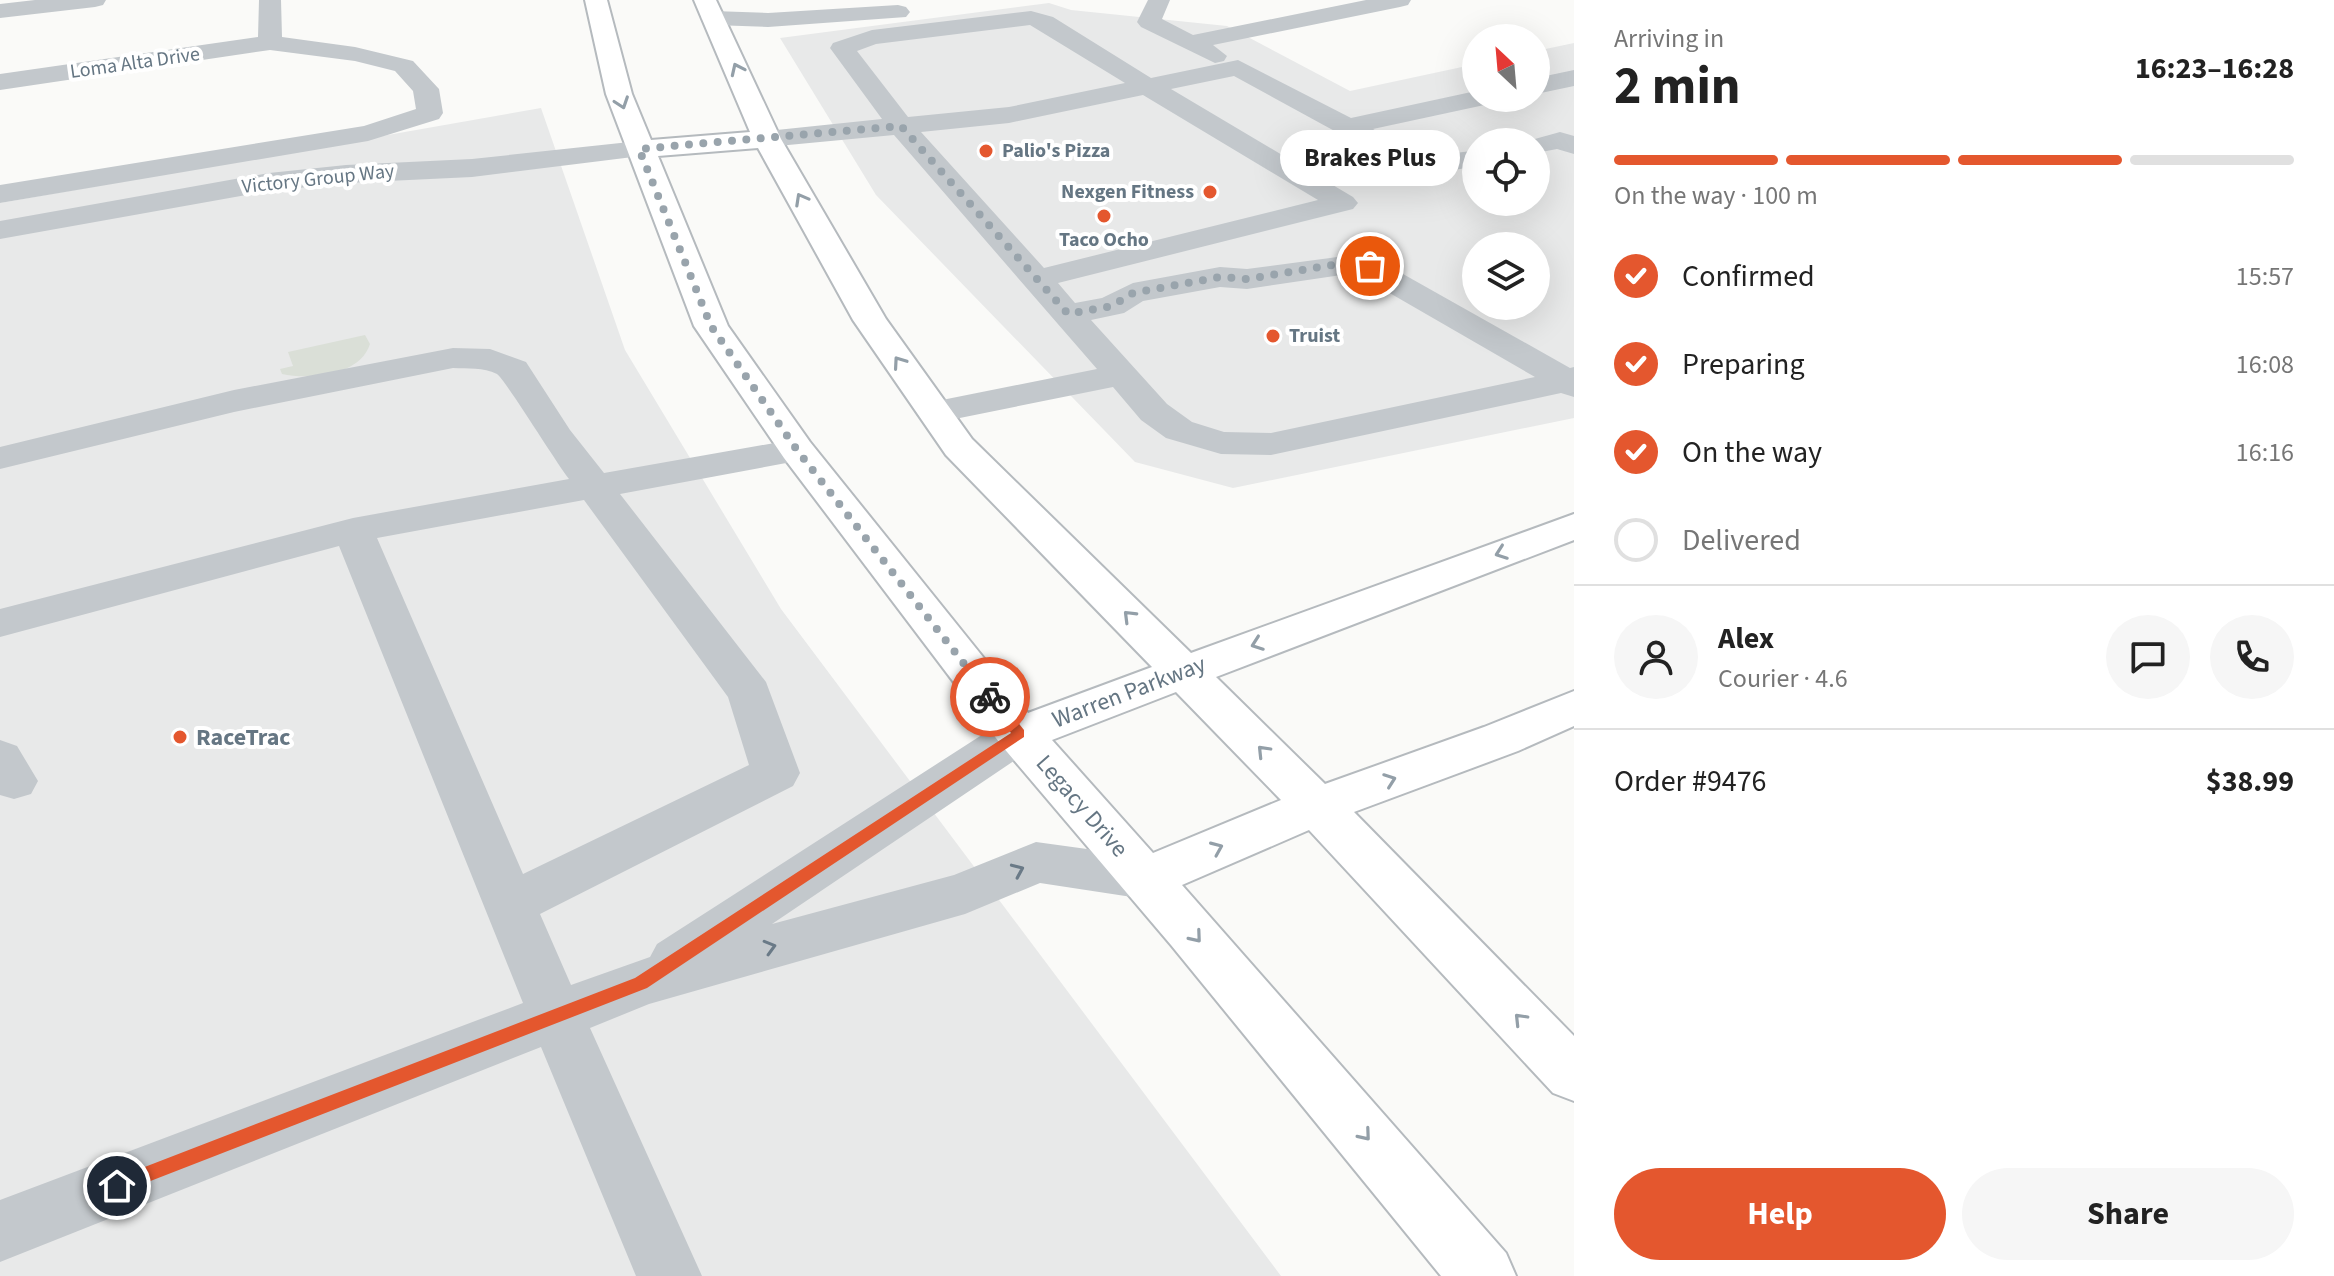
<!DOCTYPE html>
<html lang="en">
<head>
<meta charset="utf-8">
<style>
	body { margin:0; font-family:"Source Sans 3",sans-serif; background:#f6f6f6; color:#222; height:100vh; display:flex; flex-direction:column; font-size:30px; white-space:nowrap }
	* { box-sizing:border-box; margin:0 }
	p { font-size:26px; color:#767676 }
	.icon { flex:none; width:44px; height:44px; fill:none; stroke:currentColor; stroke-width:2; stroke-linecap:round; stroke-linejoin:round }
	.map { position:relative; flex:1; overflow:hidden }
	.drawer { display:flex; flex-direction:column; background:#fff; width:760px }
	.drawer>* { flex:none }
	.needle { width:52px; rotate:334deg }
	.fabs { position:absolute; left:1462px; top:24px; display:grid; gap:16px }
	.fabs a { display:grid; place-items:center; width:88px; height:88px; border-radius:50%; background:#fff; box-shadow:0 8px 32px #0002; font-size:40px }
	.pin { position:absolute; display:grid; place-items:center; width:68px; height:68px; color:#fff; margin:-34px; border:4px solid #fff; border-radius:50%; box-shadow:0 2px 8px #0007 }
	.courier { position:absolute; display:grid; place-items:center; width:80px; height:80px; margin:-40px; border:6px solid #e4572e; border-radius:50%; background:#fff; color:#222; box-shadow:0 2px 10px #0007 }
	.bubble { position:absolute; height:56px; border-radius:28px; background:#fff; box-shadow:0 8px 32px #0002; font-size:26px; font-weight:700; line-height:56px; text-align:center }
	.overview em { font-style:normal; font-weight:700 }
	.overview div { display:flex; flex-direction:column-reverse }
	.overview { display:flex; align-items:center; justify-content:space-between; height:136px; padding:0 40px }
	h1 { font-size:52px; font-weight:700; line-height:60px }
	.bar { display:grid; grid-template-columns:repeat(4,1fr); gap:12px 8px; align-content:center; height:96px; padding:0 40px }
	.bar i { height:10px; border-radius:6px; background:#e0e0e0 }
	.bar .current { background:#e4572e }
	.bar p { grid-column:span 4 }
	.line { display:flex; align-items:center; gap:20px; padding:0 40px; border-top:2px solid #e0e0e0 }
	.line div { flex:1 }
	.round { display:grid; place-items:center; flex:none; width:84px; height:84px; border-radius:42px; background:#f6f6f6 }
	ol { padding:0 40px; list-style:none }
	li { display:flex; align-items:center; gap:24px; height:88px }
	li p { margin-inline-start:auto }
	li .icon { padding:8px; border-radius:50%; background:#e4572e; color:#fff; stroke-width:4 }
	li:last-child { color:#767676 }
	li i { width:44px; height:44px; border:4px solid #e0e0e0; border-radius:50% }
	.action { display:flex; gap:16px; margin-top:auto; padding:16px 40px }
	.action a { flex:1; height:92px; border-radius:48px; background:#e4572e; color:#fff; font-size:32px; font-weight:700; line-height:92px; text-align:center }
	.action a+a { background:#f6f6f6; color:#222 }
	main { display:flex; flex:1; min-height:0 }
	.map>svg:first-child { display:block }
</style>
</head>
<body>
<main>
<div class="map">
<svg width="1574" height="1276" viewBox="0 0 1574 1276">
	<rect width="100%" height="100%" fill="#fafaf8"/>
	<!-- built -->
	<path fill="#e8e9e9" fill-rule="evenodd" d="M 1049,3 L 1071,10 L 1227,26 L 1350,91 L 1476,64 L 1476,98 L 1536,98 L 1536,51 L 1574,43 L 1574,418 L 1233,488 L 1135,462 L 876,195 L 780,38 ZM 1476,142 L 1536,142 L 1536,202 L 1476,202 ZM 1476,246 L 1536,246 L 1536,306 L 1476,306 Z
		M 541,108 L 625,350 L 781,609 L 1281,1276 L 0,1276 L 0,203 Z"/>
	<!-- green -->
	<path fill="#dadfd7" d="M 365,335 L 370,344 C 360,376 309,380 282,374 L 280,369 L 293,366 L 288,352 Z"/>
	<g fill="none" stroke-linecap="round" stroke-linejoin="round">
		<!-- major casing -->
		<g stroke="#b5babe" stroke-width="4">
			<path id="major" d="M 585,0 L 607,0 L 632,94 L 651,140 L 750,132 L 694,0 L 716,0 L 781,139 L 886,319 L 972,439 L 1191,653 L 1574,514 L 1574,540 L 1216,677 L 1325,784 L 1484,727 L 1574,691 L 1574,726 L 1518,751 L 1354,812 L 1574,1036 L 1574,1101 L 1553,1093 L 1309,830 L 1182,885 L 1506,1253 L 1516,1276 L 1441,1276 L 1171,945 L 1002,746 L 784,458 L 694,326 L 606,94 ZM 758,148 L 853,320 L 946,455 L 1152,667 L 1028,713 L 810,442 L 728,326 L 658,156 ZM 1176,692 L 1281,800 L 1153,853 L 1052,740 Z"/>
		</g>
		<!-- minor -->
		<path fill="#c3c8cc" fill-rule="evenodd" d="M 35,0 L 106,0 L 103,5 L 95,7 L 0,18 L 0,4 Z
			M 259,0 L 281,0 L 282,37 L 355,47 L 413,61 L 439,89 L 443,113 L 439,119 L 368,141 L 0,203 L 0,185 L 364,126 L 416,109 L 413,91 L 395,71 L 355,61 L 270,50 L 0,90 L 0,74 L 258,37 Z
			M 1148,0 L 1170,0 L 1162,19 L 1193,35 L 1366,0 L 1411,0 L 1408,5 L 1400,7 L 1213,45 L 1227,56 L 1224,61 L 1215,63 L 1141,27 L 1137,22 Z
			M 898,5 L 906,7 L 910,12 L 906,17 L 768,27 L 713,25 L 705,23 L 701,18 L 705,13 L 713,11 L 768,13 Z
			M 1031,11 L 1053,17 L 1151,78 L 1238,60 L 1351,118 L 1476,91 L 1476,98 L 1493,98 L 1489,104 L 1373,129 C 1413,151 1430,158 1476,150 L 1476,166 L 1444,172 L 1384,158 L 1234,76 L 1171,89 L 1353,197 L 1358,203 L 1353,209 L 1058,283 L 1075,303 L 1102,298 L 1133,283 L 1220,267 L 1247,269 L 1360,254 L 1371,256 L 1570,368 L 1574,367 L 1574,397 L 1561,393 L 1271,455 L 1221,454 L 1166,438 L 1141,420 L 1113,387 L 935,423 L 922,420 L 917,412 L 922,404 L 1097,369 L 894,135 L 767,147 L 757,145 L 753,139 L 757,133 L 767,131 L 882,119 L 830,48 L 833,43 L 872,30 ZM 1030,25 L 1125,83 L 1009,107 L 908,117 L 857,51 L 876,44 ZM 1143,95 L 1318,200 L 1044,268 L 921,132 L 1009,123 ZM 1355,273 L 1535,377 L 1271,433 L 1224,432 L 1192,422 L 1167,404 L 1091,320 L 1124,313 L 1143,301 L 1220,287 L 1247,289 Z
			M 1574,70 L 1574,86 L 1536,94 L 1536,78 Z
			M 1560,132 L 1574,136 L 1574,154 L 1557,149 L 1536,153 L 1536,142 L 1524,142 Z
			M 639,141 L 649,143 L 653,149 L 649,155 L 472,177 L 346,183 L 269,191 L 0,239 L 0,221 L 269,173 L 346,165 L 472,159 Z
			M 453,348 L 490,349 L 526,362 L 570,430 L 604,473 L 797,439 L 810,442 L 816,450 L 810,458 L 797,461 L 620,494 L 766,682 L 800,773 L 793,786 L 540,914 L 571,985 L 650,957 L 657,944 L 1002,722 L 1019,717 L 1036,722 L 1043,734 L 1036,746 L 772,924 L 954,875 L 1036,842 L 1145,857 L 1163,863 L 1171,878 L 1163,893 L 1145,899 L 1040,883 L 965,914 L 649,1004 L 590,1028 L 702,1276 L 636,1276 L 541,1047 L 0,1262 L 0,1200 L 523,1003 L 339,546 L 0,637 L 0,609 L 353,518 L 569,479 C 557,464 504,378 497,374 C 483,367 468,369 453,368 L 234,412 L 0,469 L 0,447 L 234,390 ZM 584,500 L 728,697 L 749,765 L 523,874 L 377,538 Z
			M 0,740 L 17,746 L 38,781 L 31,794 L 14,799 L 0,795 Z"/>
		<!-- major -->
		<use href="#major" fill="#fff" fill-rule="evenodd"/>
	</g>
	<!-- one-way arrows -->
	<defs><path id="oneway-chevron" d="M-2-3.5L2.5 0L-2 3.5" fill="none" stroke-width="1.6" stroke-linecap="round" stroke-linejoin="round" transform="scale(2)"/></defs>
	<g stroke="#939fa8">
		<use href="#oneway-chevron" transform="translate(737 69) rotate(-115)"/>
		<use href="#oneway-chevron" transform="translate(622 103) rotate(71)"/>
		<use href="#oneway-chevron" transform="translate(801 199) rotate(-119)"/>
		<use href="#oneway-chevron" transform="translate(899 362) rotate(-125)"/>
		<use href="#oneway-chevron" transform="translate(1501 553) rotate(160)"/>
		<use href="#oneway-chevron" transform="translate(1129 616) rotate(-135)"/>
		<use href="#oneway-chevron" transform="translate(1257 644) rotate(160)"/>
		<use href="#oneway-chevron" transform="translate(1263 751) rotate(-134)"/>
		<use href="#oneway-chevron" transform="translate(1390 780) rotate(-20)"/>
		<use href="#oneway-chevron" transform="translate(1217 848) rotate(-23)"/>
		<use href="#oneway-chevron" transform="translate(1196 937) rotate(50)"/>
		<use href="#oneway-chevron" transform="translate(1520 1019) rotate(-134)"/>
		<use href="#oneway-chevron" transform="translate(1365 1135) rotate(50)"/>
	</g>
	<g stroke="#6a7a87">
		<use href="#oneway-chevron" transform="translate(1018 870) rotate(-24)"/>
		<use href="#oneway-chevron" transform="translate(770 947) rotate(-16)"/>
	</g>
	<!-- route -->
	<path fill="#e4572e" d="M 990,693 L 995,694 L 1024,730 L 1024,737 L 647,988 L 117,1194 L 111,1192 L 108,1186 L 111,1180 L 635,978 L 1011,733 L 984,697 Z"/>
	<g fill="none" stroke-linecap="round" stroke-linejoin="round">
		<!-- done -->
		<path stroke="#99a4ac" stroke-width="8" stroke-dasharray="0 14.4" d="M 990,697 L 797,450 L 711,326 L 639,149 L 901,126 L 1068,314 L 1112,306 L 1133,293 L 1220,277 L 1247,279 L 1351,262 L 1370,266"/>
	</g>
	<!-- markers -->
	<g fill="#e4572e" stroke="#fff" stroke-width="3">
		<circle cx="986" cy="151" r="8"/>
		<circle cx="1210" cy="192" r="8"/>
		<circle cx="1104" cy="216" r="8"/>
		<circle cx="1273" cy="336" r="8"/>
		<circle cx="180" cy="737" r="8"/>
	</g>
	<g text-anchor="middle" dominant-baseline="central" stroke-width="8" stroke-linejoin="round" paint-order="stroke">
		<!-- far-street labels -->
		<g font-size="20" fill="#657683" stroke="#fff">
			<text transform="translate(135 63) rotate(-8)">Loma Alta Drive</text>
			<text transform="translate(318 179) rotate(-6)">Victory Group Way</text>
		</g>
		<!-- far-poi labels -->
		<g font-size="20" font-weight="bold" fill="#657683" stroke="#fff" text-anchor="start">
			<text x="1002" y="151">Palio's Pizza</text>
			<text x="1194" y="192" text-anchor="end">Nexgen Fitness</text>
			<text x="1104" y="240" text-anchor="middle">Taco Ocho</text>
			<text x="1289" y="336">Truist</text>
		</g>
		<!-- street labels -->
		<g font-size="24" fill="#657683" stroke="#fff">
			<text transform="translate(1129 692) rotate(-21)">Warren Parkway</text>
			<text transform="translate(1082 806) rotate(49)">Legacy Drive</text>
		</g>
		<!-- poi labels -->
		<g font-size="24" font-weight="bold" fill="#657683" stroke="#fff" text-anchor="start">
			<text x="196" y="737">RaceTrac</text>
		</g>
	</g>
</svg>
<div class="fabs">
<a><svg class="needle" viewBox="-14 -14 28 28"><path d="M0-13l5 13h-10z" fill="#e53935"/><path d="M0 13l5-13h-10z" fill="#767676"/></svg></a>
<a><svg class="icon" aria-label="locate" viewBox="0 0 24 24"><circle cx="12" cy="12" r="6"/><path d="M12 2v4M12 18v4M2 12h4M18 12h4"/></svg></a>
<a><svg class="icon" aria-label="layers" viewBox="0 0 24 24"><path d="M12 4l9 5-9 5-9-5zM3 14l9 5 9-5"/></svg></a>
</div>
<div class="pin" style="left:1370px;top:266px;background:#ea580c"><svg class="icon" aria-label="bag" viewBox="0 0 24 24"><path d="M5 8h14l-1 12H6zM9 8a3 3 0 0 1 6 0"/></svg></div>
<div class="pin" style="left:117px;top:1186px;background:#1f2937"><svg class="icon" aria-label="home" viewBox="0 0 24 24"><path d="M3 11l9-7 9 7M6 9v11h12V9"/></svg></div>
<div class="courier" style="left:990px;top:697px"><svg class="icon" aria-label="bike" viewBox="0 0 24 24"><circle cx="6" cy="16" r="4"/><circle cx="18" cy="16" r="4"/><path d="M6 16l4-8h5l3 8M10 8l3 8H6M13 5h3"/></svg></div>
<div class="bubble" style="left:1280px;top:130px;width:180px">Brakes Plus</div>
</div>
<section class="drawer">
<div class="overview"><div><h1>2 min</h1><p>Arriving in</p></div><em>16:23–16:28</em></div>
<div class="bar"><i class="current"></i><i class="current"></i><i class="current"></i><i></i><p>On the way · 100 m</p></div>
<ol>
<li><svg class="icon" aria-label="check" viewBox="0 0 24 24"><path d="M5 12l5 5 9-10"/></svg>Confirmed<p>15:57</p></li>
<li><svg class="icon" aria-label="check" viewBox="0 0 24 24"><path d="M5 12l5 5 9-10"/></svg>Preparing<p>16:08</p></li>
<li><svg class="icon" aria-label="check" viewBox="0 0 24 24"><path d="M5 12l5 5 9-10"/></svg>On the way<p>16:16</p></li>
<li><i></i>Delivered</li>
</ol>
<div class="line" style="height:144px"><a class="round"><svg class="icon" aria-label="person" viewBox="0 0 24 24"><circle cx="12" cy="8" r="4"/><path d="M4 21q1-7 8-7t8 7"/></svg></a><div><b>Alex</b><p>Courier · 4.6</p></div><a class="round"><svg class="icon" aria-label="chat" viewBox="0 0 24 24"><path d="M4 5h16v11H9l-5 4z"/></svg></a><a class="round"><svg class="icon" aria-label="phone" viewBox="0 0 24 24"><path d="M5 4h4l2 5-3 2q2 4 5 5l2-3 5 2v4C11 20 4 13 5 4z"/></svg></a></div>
<div class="line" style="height:104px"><div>Order #9476</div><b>$38.99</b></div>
<div class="action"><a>Help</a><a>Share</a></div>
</section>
</main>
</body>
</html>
